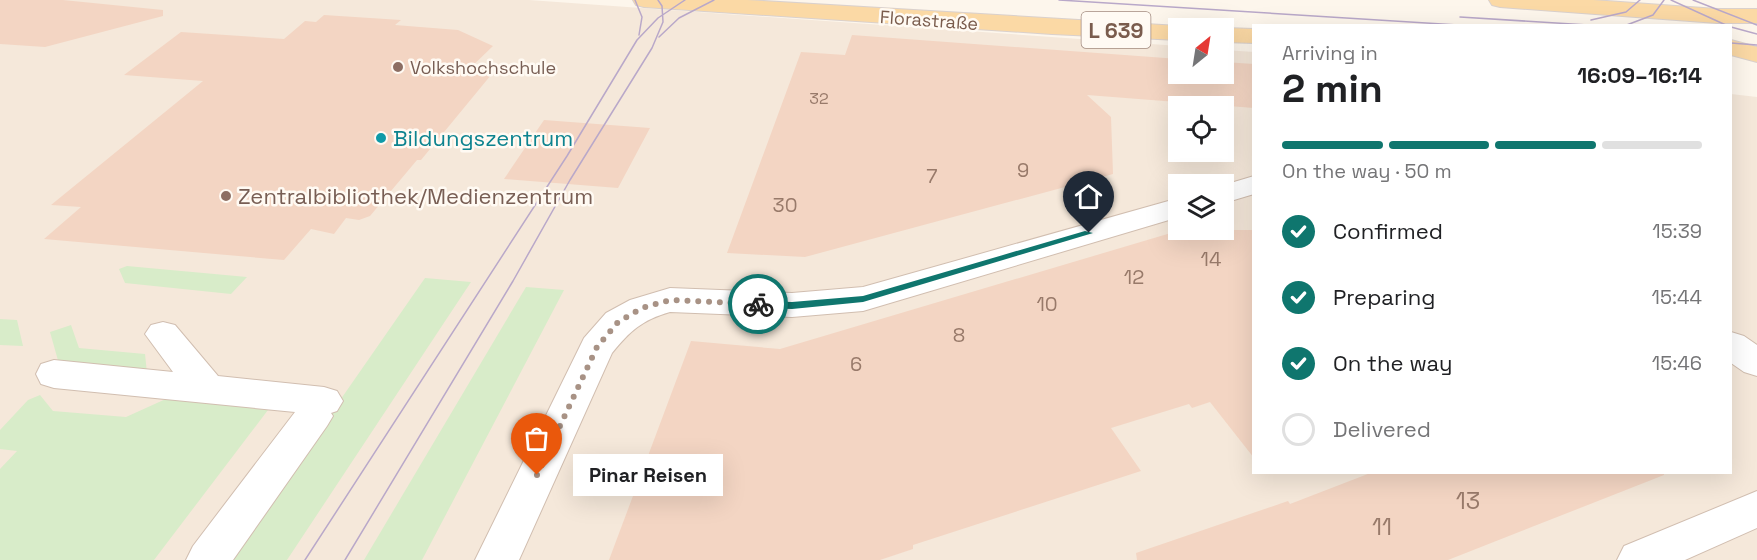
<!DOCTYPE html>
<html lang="en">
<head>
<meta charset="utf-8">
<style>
	body { margin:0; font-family:"Space Grotesk",sans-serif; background:#f6f6f6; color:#202124; height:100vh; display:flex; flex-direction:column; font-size:22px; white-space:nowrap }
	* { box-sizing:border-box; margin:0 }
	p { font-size:20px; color:#757577 }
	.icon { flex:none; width:33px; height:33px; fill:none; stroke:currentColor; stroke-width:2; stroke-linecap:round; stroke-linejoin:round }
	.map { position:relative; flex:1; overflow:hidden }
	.side { position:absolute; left:1252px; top:24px; width:480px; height:450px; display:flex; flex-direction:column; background:#fff; border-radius:0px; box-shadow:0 6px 24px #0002 }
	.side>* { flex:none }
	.needle { width:39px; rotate:30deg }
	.fabs { position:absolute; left:1168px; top:18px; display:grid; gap:12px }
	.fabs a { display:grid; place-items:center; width:66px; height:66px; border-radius:0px; background:#fff; box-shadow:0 6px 24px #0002; font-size:30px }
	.pin { position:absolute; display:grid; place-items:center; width:51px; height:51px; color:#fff; margin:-62px -26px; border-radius:50% 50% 50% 0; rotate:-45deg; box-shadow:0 0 6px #0007 }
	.pin .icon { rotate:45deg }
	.courier { position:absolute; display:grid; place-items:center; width:60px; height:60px; margin:-30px; border:4px solid #0f766e; border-radius:50%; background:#fff; color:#222; box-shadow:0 2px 8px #0007 }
	.bubble { position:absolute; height:42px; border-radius:0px; background:#fff; box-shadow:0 6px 24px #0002; font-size:20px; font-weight:700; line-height:42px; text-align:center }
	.headline em { font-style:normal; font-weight:700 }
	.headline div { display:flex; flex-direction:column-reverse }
	.headline { display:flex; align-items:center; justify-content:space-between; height:102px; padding:0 30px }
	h1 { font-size:39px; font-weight:700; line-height:45px }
	.bar { display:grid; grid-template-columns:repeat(4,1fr); gap:9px 6px; align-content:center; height:72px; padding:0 30px }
	.bar i { height:8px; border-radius:4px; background:#e0e0e0 }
	.bar .on { background:#0f766e }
	.bar p { grid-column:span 4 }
	ol { padding:0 30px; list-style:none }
	li { display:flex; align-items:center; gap:18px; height:66px }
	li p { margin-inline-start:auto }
	li .icon { padding:6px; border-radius:50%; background:#0f766e; color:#fff; stroke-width:4 }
	li:last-child { color:#757577 }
	li i { width:33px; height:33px; border:3px solid #e0e0e0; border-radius:50% }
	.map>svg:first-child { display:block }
</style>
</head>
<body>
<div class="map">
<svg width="1757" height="560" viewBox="0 0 1757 560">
	<rect width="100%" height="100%" fill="#fdf6ec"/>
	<!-- residential -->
	<path fill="#f5e8da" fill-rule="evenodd" d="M 0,0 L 529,0 L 1179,46 L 1179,74 L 1224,74 L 1224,50 L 1254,52 L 1254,472 L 1731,472 L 1731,94 L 1757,97 L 1757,560 L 0,560 ZM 1179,106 L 1224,106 L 1224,152 L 1179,152 ZM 1179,184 L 1224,184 L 1224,230 L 1179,230 Z"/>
	<!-- green -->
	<path fill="#d8ecc9" d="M 127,266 L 247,277 L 231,294 L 125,283 L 119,269 Z
		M 425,278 L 471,282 L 287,560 L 229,560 Z
		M 526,287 L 564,290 L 422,560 L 364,560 Z
		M 0,319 L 17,320 L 23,346 L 0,345 Z
		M 71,325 L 79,348 L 145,354 L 147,373 L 59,364 L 50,332 Z
		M 40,395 L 53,411 L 126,417 L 168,398 L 268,410 L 154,560 L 0,560 L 0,469 L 17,451 L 0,449 L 0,430 L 28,400 Z"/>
	<!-- building -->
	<path fill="#f3d5c3" d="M 0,0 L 63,0 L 163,10 L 163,16 L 45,47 L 0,44 Z
		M 324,15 L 401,20 L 395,25 L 458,30 L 493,46 L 464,74 L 491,75 L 421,160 L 417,160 L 370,216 L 359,220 L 346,218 L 334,234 L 311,229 L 284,260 L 44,239 L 81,207 L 51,205 L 203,81 L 124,75 L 181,32 L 284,39 L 305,21 L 316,22 Z
		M 852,35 L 1179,59 L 1179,74 L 1224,74 L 1224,62 L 1254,64 L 1254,108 L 1087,95 L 1111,117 L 1113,174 L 805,257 L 727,253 L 801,52 L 845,55 Z
		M 544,120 L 650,128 L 618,188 L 504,179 Z
		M 1181,230 L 1254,230 L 1254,458 L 1210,402 L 1192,408 L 1189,404 L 1111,428 L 1141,471 L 913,545 L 913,549 L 880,560 L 609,560 L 691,341 L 780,349 Z
		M 1373,472 L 1664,472 L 1664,475 L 1448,560 L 1137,560 L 1136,553 L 1288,501 L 1290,504 Z"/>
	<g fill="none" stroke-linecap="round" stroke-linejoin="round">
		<!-- street casing -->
		<g stroke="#d1beb0" stroke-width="2">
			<path id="street" d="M 1254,176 L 1254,194 L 1224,203 L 1224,185 Z
				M 1179,198 L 1179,217 L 863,311 L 792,317 L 670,312 C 642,320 630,331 612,353 L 519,560 L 475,560 L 584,338 L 606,313 L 630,300 L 670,288 L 792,293 L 863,287 Z
				M 163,322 L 175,325 L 218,376 L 324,387 L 337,391 L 343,401 L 337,411 L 331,413 L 333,416 L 327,426 L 233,560 L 186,560 L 193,546 L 295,412 L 54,388 L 41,384 L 36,374 L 41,364 L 54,360 L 173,372 L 145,334 L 151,325 Z
				M 1731,332 L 1744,336 L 1757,345 L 1757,376 L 1744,372 L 1731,363 Z
				M 1757,491 L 1757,528 L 1685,560 L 1617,560 L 1624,546 Z"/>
		</g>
		<!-- primary casing -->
		<g stroke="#dad1cd" stroke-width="2">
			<path id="primary" d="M 633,0 L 747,0 L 1179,26 L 1188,28 L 1179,28 L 1179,40 L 1052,34 L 644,7 L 636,5 Z
				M 1489,0 L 1593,0 L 1717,9 L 1757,9 L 1757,23 L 1717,23 L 1500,7 L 1492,5 Z
				M 1221,28 L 1224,28 L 1254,29 L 1254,43 L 1224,42 L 1224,28 Z
				M 1731,40 L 1757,47 L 1757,62 L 1731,55 Z"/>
		</g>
		<!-- street -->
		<use href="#street" fill="#fff" fill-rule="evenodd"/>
		<!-- primary -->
		<use href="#primary" fill="#fbd9a5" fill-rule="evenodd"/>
		<!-- tram -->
		<path stroke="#b9a8c9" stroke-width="1.5" d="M 635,0 L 642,17 L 639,35
			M 1059,0 L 1474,26
			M 1671,0 L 1728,26
			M 1693,0 L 1757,25
			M 1460,17 L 1604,26
			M 1591,20 L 1626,12 L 1640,0
			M 1624,26 L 1653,15 L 1664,0
			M 1731,27 L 1757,34
			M 659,37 L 679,18 L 714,0
			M 1731,43 L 1757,45
			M 305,560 L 567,156 L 637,40 L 658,18 L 685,0
			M 345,560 L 513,281 L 570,180 L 652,48 L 663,22 L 662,6 L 658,0"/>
	</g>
	<!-- route -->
	<path fill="#0f766e" d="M 1085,231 L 1093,233 L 863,302 L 792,309 L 758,308 L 753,304 L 758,301 L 792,302 L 863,296 Z"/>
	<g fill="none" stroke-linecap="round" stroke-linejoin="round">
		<!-- done -->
		<path stroke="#a89285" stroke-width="6" stroke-dasharray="0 10.8" d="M 537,475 L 597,347 L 618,322 L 642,308 L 670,300 L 758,304"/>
	</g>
	<!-- markers -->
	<g fill="#8d6e63" stroke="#fffaf3" stroke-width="2">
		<circle cx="398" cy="67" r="6"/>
		<circle cx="226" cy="196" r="6"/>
	</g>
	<circle fill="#0f9aa8" stroke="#fffaf3" stroke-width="2" cx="381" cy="138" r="6"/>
	<g text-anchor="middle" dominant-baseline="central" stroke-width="5" stroke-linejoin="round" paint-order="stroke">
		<!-- far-number labels -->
		<g font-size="16" fill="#987a6a">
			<text x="819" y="98">32</text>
		</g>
		<!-- far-street labels -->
		<g font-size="18" fill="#7a5c4d" stroke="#fffaf3">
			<text transform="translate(929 20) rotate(4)">Florastraße</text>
		</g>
		<!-- far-education labels -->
		<g font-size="18" fill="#785e54" stroke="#fffaf3" text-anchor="start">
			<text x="410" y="67">Volkshochschule</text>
		</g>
		<!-- number labels -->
		<g font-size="20" fill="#987a6a">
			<text x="1023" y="170">9</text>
			<text x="932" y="176">7</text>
			<text x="785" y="205">30</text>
			<text x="1211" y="259">14</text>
			<text x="1134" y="277">12</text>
			<text x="1047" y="304">10</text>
			<text x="959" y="335">8</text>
			<text x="856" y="364">6</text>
		</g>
		<!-- shield labels -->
		<rect fill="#fffaf3" stroke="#a28b7f" stroke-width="1.5" x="1081.5" y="12" width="69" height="36" rx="4.5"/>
		<g font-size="21" font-weight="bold" fill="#7a5c4d">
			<text x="1116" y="30">L 639</text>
		</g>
		<!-- culture labels -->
		<g font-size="22" fill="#0d838f" stroke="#fffaf3" text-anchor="start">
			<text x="393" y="138">Bildungszentrum</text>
		</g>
		<!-- education labels -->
		<g font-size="22" fill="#785e54" stroke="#fffaf3" text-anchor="start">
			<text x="238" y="196">Zentralbibliothek/Medienzentrum</text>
		</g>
		<!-- near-number labels -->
		<g font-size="24" fill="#987a6a">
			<text x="1468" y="500">13</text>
			<text x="1382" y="526">11</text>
		</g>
	</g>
</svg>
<div class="fabs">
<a><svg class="needle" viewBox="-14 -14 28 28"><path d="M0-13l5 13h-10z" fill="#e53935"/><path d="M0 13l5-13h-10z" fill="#757577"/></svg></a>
<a><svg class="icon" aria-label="locate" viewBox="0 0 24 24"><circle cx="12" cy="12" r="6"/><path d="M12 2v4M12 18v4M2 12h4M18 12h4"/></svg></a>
<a><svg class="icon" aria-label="layers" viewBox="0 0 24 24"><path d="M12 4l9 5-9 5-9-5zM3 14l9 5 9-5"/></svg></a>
</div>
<div class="pin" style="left:537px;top:475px;background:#ea580c"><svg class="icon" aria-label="bag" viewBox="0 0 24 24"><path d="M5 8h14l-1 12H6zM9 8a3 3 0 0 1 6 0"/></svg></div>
<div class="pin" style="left:1089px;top:233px;background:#1f2937"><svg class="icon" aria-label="home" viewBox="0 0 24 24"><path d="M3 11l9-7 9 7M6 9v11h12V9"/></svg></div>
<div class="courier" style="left:758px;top:304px"><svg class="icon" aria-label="bike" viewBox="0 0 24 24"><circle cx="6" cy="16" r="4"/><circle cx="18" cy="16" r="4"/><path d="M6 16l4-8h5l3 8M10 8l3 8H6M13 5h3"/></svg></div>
<div class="bubble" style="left:573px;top:454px;width:150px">Pinar Reisen</div>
<section class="side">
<div class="headline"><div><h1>2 min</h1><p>Arriving in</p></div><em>16:09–16:14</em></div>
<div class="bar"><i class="on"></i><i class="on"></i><i class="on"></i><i></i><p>On the way · 50 m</p></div>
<ol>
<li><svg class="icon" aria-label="check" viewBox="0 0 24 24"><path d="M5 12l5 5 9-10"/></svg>Confirmed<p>15:39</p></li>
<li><svg class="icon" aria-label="check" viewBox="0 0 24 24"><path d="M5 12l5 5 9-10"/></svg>Preparing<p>15:44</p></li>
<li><svg class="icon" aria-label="check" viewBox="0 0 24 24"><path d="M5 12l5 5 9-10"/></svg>On the way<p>15:46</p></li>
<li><i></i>Delivered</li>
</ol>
</section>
</div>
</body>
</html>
